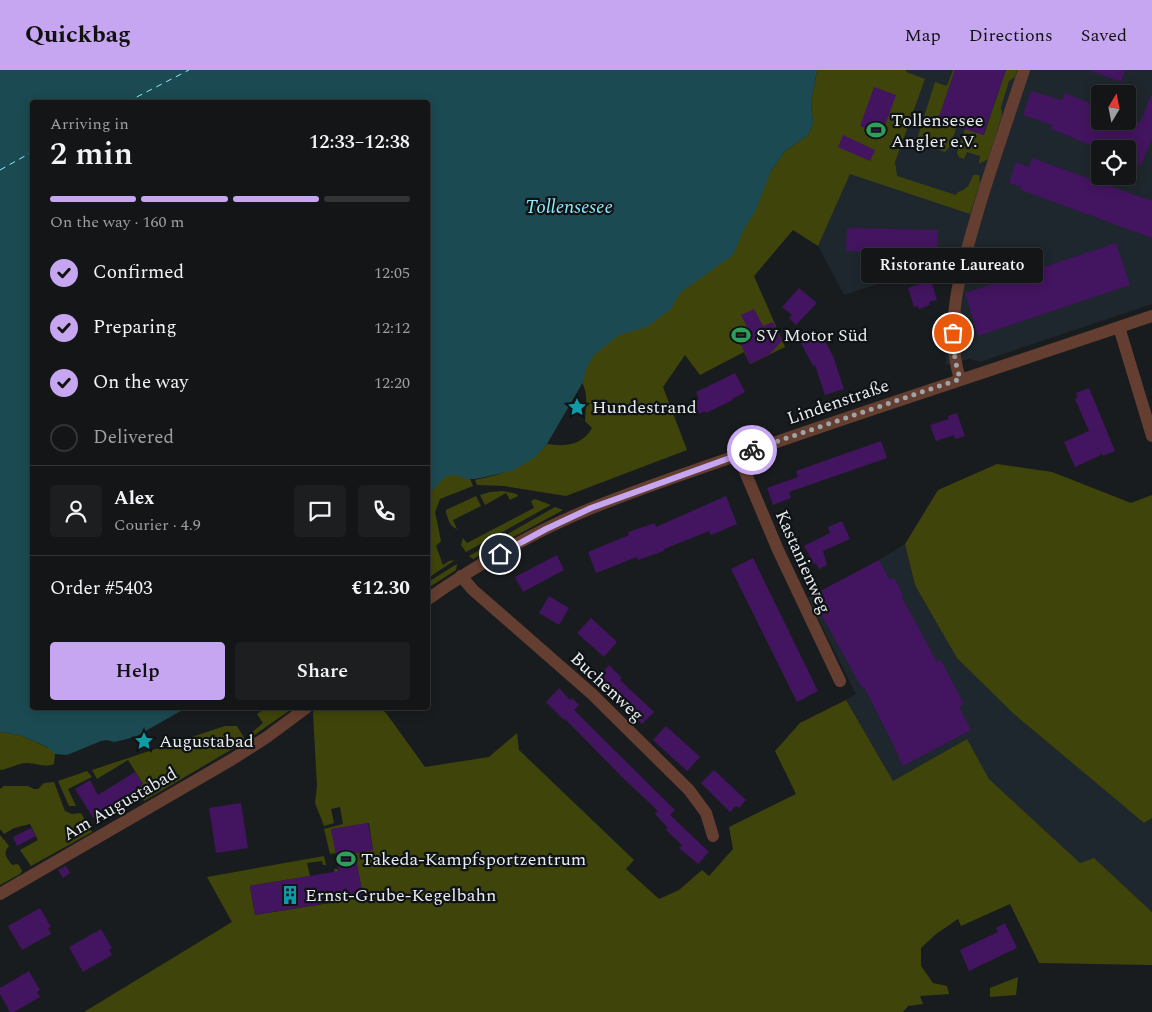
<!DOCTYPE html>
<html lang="en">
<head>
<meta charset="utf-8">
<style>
	body { margin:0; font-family:Spectral,serif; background:#1c1e20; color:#f1f3f6; height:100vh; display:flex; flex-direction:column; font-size:19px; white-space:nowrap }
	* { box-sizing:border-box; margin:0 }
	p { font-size:16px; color:#9d9fa1 }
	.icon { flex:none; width:28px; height:28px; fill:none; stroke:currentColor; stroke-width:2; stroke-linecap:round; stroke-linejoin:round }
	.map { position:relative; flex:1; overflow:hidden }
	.drawer { position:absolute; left:30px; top:30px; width:400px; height:610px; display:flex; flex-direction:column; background:#131517; border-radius:5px; box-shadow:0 2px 12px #0003,0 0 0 1px #323436 }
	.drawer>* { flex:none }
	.needle { width:32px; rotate:10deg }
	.tools { position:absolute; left:1091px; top:15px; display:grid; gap:10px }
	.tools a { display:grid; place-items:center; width:45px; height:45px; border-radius:5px; background:#131517; box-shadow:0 2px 12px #0003,0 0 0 1px #323436; font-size:25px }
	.pin { position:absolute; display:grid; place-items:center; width:42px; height:42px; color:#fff; margin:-21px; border:2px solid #fff; border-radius:50%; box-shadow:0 1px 5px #0007 }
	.courier { position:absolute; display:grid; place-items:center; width:50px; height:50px; margin:-25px; border:4px solid #c6a6f0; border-radius:50%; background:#fff; color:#222; box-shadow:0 1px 6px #0007 }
	.bubble { position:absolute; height:35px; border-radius:5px; background:#131517; box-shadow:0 2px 12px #0003,0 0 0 1px #323436; font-size:16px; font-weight:600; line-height:35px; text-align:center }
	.summary em { font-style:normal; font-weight:600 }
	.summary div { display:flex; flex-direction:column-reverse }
	.summary { display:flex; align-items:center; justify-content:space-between; height:85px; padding:0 20px }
	h1 { font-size:32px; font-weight:600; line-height:38px }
	.bar { display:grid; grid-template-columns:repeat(4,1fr); gap:8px 5px; align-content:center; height:60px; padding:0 20px }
	.bar i { height:6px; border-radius:4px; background:#323436 }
	.bar .on { background:#c6a6f0 }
	.bar p { grid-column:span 4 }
	.line { display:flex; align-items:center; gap:12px; padding:0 20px; border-top:1px solid #323436 }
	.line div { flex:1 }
	.round { display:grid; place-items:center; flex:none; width:52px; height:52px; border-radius:5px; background:#1c1e20 }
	ol { padding:0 20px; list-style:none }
	li { display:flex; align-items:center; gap:15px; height:55px }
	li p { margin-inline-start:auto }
	li .icon { padding:5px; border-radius:50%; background:#c6a6f0; color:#111; stroke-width:4 }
	li:last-child { color:#9d9fa1 }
	li i { width:28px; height:28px; border:2px solid #323436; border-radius:50% }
	.button { display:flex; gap:10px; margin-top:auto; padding:10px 20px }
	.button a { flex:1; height:58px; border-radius:5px; background:#c6a6f0; color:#111; font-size:20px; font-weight:600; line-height:58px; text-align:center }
	.button a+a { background:#1c1e20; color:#f1f3f6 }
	header { display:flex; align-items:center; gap:30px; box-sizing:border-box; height:70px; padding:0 25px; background:#c6a6f0; color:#111 }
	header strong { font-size:24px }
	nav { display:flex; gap:28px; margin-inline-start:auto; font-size:18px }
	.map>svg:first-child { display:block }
</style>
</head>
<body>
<header>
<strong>Quickbag</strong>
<nav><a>Map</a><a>Directions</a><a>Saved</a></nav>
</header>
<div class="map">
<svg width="1152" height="942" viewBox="0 0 1152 942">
	<rect width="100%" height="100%" fill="#191c1f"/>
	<!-- built -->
	<path fill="#1e272d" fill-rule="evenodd" d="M 906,0 L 1152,0 L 1152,234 L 979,292 L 969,289 L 946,295 L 945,263 L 947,246 L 957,195 L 942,193 L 844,225 L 818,176 L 850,104 ZM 1100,24 L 1128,24 L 1128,51 L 1100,51 ZM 1100,79 L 1128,79 L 1128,106 L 1100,106 Z
		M 905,474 L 915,515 L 1014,644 L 1144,753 L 1152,748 L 1152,842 L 1094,788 L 1080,793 L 989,709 L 967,669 L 893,711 L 846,630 L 856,624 L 808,528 L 879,490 Z"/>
	<!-- green -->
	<path fill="#3f450a" d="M 817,0 L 906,0 L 906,2 L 925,9 L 895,92 L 897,106 L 956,125 L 958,122 C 967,120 970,114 973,105 L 979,105 L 980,113 L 970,144 L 850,104 L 818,176 L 793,160 L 754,206 L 785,277 L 750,294 L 744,282 L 700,305 L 685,285 L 663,317 L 687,380 L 566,426 L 504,416 L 477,415 L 475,410 C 508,402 522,400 547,374 C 565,377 583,375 592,358 L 585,351 C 586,332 590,318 575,304 L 771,101 L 785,81 L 808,65 L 813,53 L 811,33 Z
		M 953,0 L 955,0 L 938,50 L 957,56 L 950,76 L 945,82 L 939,80 L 941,74 L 925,68 L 923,75 L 918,73 L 917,69 L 935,12 L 947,16 Z
		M 1006,0 L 1017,0 L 1015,7 L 1009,11 L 1001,37 L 1002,45 L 988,89 L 979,94 L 980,86 L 967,82 L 964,89 L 959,87 L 957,83 L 965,59 L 984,65 Z
		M 464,393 L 473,416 L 440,429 L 435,442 L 441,471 L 436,476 L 443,495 L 449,491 L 455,490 L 428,508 L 428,406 Z
		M 997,394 L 1052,402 L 1131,433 L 1152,425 L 1152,748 L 1144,753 L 1014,644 L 957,588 L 915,515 L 905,474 L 938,420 Z
		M 503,421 L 517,424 L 518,426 L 510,430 L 506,423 L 485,435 L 480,425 L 490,422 Z
		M 476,426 L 481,436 L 453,450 L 457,459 C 450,457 448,449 446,442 L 446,440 Z
		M 535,429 L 551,435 L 466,482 L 461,475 L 463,468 L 467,473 L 534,438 L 531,431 Z
		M 555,437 L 563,440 L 473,489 L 469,486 Z
		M 457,494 L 456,500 L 428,518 L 428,512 Z
		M 846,630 L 893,711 L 967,669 L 989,709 L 1080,793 L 1094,788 L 1152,842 L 1152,895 L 1039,893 L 1010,834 L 961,856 L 958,849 L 936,864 L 921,878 L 921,896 L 933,913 L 947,916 L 949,924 L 920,926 L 923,934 L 908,936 L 903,942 L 84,942 L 232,852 L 207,807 L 324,786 L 326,795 L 323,795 L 322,791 L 307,793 L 310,806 L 250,816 L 255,845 L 329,833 L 324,804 L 339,825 L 334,799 L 338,799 L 344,830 L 363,827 L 355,783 L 373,780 L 369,753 L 332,759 L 336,783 L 330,784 L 324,759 L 343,754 L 340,737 L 331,739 L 334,753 L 324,756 L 315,733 L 317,716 L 313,643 L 315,638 L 379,638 L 386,643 L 425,697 L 489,687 L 517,663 L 519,680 L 634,790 L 626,799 L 659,829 L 679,820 L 702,800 L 709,806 L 733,779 L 729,757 L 796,724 L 775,681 L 800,653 Z
		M 266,638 L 293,638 L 250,668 L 250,664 L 263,653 L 257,644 Z
		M 225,656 L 237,656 L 246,671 L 144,731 L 136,719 L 143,714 L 128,690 L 97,709 L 92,700 Z
		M 0,662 L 20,665 L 53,680 L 55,684 L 54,694 C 44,698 37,693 27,693 C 17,693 10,699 0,700 Z
		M 87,701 L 92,707 L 68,719 L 76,736 L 69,736 L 58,711 Z
		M 54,712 L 65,741 L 72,744 L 81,743 L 92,762 L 31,796 L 20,780 L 38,770 L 30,754 L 14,758 L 4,764 L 0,759 L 0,719 L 4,716 L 28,716 L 34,719 L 38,719 L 44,713 Z
		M 0,765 L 9,776 C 2,784 7,788 12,795 L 17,794 L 19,795 L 22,801 L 20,804 L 0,815 Z
		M 1018,907 L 1016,925 L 990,927 L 990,918 Z"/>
	<!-- water -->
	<path fill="#1c4a52" d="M 0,0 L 817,0 L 811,33 L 813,53 L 808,65 L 785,81 L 771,101 L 755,142 L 745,157 L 733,185 L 680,223 L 671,239 L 647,257 L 619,265 L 594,285 L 586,299 L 583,312 L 547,374 L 534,388 L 512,401 L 475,409 L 465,409 L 459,406 L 453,405 L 446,406 L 428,425 L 428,32 L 32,32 L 32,638 L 186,638 L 135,667 L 114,672 L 107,670 L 101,671 L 67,685 L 55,684 L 47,677 L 20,665 L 0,662 Z"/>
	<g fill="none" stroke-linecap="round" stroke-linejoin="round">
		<!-- ferry -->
		<path stroke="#8cedff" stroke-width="1" stroke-dasharray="6 5" stroke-linecap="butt" d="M 127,32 L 189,0
			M 0,100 L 32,82"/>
	</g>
	<!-- building -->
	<path fill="#43145f" d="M 955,0 L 1006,0 L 983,65 L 938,50 Z
		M 1091,0 L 1125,0 L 1121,12 L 1091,1 Z
		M 874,17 L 896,25 L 882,64 L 860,56 Z
		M 1031,21 L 1062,30 L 1065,23 L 1100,37 L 1100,51 L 1128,51 L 1128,48 L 1140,53 L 1152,23 L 1152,68 L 1141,95 L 1128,89 L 1128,79 L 1100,79 L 1051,59 L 1052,55 L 1023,45 Z
		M 843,65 L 875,80 L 870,91 L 838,77 Z
		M 1032,88 L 1152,131 L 1152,168 L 1021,120 L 1021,117 L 1009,113 L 1016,92 L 1029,97 Z
		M 847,158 L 938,160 L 937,183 L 846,181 Z
		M 1116,173 L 1130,215 L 978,266 L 965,223 Z
		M 931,210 L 937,230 L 929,232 L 930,235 L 919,239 L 918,236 L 914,237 L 908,218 Z
		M 799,218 L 817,233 L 796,255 L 789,248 L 792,245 L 782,237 Z
		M 754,239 L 763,256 L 773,252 L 782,271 L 770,284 L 750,294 L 738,268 L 750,263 L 741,245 Z
		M 821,263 L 833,286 L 844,319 L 825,325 L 815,295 L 813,296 L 801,273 Z
		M 735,303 L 745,322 L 732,329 L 733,330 L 706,343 L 705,341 L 699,344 L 693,331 L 699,329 L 696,322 Z
		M 1089,318 L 1115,381 L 1103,386 L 1103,384 L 1075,397 L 1064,372 L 1089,361 L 1075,329 L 1078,327 L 1076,323 Z
		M 957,343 L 965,366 L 955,369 L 954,365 L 936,371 L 930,355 L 949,349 L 948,346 Z
		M 881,371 L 887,388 L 789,422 L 791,428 L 773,435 L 767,418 L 798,407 L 796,401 Z
		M 726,426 L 737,454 L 711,465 L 709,461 L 664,479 L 664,481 L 638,490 L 637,487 L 596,503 L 588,482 L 629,465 L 628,462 L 655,453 L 656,457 Z
		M 842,451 L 850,469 L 823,481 L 827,495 L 819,499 L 816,493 L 814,494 L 804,476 L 830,463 L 828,457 Z
		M 557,485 L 564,500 L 523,522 L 515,507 Z
		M 753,488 L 818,621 L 797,632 L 731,499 Z
		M 879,490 L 890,510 L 894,508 L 903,525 L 901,526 L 937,592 L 941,590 L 964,634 L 959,637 L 971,660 L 903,696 L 898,687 L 899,686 L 864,617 L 862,618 L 811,526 Z
		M 549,526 L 569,538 L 559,555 L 539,543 Z
		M 591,548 L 617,572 L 604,587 L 577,563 Z
		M 609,595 L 622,608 L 620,610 L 654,642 L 642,654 L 597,611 L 601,607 L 599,606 Z
		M 559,618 L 570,630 L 572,628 L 579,635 L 574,640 L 594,660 L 675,740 L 670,745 L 709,782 L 698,794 L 679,778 L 682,775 L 666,760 L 668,758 L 655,744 L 658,741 L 625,710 L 565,649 L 564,650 L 546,632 Z
		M 666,656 L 700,687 L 687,701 L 653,670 Z
		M 714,700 L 746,730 L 739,738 L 736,736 L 730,742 L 701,713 Z
		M 135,702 L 143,714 L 136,719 L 141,727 L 129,734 L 127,732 L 116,739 L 114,736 L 93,748 L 75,719 L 90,710 L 98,725 Z
		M 241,733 L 248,778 L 216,783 L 209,738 Z
		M 368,753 L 373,780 L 355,783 L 363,827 L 255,845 L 250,816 L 339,801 L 331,759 Z
		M 31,758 L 36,766 L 17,776 L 13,767 Z
		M 66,796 L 70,803 L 63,808 L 58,800 Z
		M 40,838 L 51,857 L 48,858 L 51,864 L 22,880 L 8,856 Z
		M 1005,853 L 1017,878 L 969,901 L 960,880 L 998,862 L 996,858 Z
		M 101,859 L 112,878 L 109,880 L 112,885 L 83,902 L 69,877 Z
		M 29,901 L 40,920 L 37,922 L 40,927 L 14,942 L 10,942 L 0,924 L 0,918 Z"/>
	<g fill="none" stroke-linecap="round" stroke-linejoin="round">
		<!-- street -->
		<path stroke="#643e30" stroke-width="12" d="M 1119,257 L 1152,366
			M 960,309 C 942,252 964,190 980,134 C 994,89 1009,45 1024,0
			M 738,385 L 778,480 L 840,611
			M 461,506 L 473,520 L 592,624 L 689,720 L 706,743 L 713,766
			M 428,529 C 476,495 537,460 592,438 C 649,415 707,396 765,376 C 894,331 1023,290 1152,246
			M 0,824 L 231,690 L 267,667 L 306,638"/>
	</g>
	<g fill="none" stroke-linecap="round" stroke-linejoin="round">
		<!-- done -->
		<path stroke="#a0a3a6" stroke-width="5" stroke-dasharray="0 9" d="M 752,380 L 960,309 L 955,290 L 953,263"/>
		<!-- route -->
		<path stroke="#c6a6f0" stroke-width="6" d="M 500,484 L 546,459 L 591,438 L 752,380"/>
	</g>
	<!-- icons -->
	<defs>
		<g id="stadium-bare" transform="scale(1.5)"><path d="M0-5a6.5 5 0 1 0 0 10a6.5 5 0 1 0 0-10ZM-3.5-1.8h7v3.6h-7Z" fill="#2e9e5b" stroke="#101316" stroke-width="2.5" paint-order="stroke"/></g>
		<g id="sight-bare" transform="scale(1.5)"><path d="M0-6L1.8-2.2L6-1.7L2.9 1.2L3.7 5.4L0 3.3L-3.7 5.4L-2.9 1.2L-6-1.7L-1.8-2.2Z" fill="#0f9aa8" stroke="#101316" stroke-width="2.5" paint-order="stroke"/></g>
		<g id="building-bare" transform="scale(1.5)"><path d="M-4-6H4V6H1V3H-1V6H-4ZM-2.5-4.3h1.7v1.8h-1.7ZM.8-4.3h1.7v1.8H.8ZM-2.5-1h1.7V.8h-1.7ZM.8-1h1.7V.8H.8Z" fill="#0f9aa8" stroke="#101316" stroke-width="2.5" paint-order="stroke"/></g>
	</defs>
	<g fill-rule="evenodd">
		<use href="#stadium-bare" x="876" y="60"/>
		<use href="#stadium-bare" x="741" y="265"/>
		<use href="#sight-bare" x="577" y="337"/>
		<use href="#sight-bare" x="144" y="671"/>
		<use href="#stadium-bare" x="346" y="789"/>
		<use href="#building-bare" x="290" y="825"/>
	</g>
	<g text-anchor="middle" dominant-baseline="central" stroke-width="4.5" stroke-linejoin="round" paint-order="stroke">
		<!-- poi labels -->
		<g font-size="18" fill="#e9ecee" stroke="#101316" text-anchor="start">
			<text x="891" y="50">Tollensesee<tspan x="891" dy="21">Angler e.V.</tspan></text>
			<text x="756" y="265">SV Motor Süd</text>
			<text x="592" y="337">Hundestrand</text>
			<text x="159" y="671">Augustabad</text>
			<text x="361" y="789">Takeda-Kampfsportzentrum</text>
			<text x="305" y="825">Ernst-Grube-Kegelbahn</text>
		</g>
		<!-- street labels -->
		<g font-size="18" fill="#e9ecee" stroke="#101316">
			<text transform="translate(838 332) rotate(-19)">Lindenstraße</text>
			<text transform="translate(803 492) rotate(66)">Kastanienweg</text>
			<text transform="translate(607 617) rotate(43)">Buchenweg</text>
			<text transform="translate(120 734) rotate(-30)">Am Augustabad</text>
		</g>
		<!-- water labels -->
		<g font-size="19" font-style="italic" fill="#8cedff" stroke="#101316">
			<text x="569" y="137">Tollensesee</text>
		</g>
	</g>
</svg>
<div class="tools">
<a><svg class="needle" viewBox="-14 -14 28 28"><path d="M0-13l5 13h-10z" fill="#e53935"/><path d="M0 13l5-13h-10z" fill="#9d9fa1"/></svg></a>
<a><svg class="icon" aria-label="locate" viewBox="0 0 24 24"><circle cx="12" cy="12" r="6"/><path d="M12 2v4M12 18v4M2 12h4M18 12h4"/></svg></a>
</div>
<div class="pin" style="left:953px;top:263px;background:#ea580c"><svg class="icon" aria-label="bag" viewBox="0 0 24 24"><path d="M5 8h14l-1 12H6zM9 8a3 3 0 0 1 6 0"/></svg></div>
<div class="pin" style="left:500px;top:484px;background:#1f2937"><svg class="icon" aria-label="home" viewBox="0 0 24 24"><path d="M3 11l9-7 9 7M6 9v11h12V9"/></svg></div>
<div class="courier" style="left:752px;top:380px"><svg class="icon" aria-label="bike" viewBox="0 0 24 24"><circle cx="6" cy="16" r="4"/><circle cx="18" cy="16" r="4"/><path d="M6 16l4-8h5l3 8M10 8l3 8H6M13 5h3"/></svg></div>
<div class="bubble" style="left:861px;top:178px;width:182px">Ristorante Laureato</div>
<section class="drawer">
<div class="summary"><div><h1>2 min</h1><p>Arriving in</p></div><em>12:33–12:38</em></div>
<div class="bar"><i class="on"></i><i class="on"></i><i class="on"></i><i></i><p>On the way · 160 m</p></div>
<ol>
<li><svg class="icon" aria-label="check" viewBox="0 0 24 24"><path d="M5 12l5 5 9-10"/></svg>Confirmed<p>12:05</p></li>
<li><svg class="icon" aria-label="check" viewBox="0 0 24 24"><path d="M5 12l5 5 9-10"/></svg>Preparing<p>12:12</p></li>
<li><svg class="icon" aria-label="check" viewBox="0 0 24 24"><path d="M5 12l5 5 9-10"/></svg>On the way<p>12:20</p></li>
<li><i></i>Delivered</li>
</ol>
<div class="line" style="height:90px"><a class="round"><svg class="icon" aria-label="person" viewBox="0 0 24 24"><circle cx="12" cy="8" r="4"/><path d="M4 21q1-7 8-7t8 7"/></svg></a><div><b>Alex</b><p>Courier · 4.9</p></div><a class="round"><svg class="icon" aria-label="chat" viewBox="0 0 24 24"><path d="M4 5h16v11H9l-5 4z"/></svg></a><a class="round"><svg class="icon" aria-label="phone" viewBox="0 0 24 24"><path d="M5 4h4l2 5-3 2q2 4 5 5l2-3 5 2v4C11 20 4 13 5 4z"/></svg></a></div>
<div class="line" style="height:65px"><div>Order #5403</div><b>€12.30</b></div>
<div class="button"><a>Help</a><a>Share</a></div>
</section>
</div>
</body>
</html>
